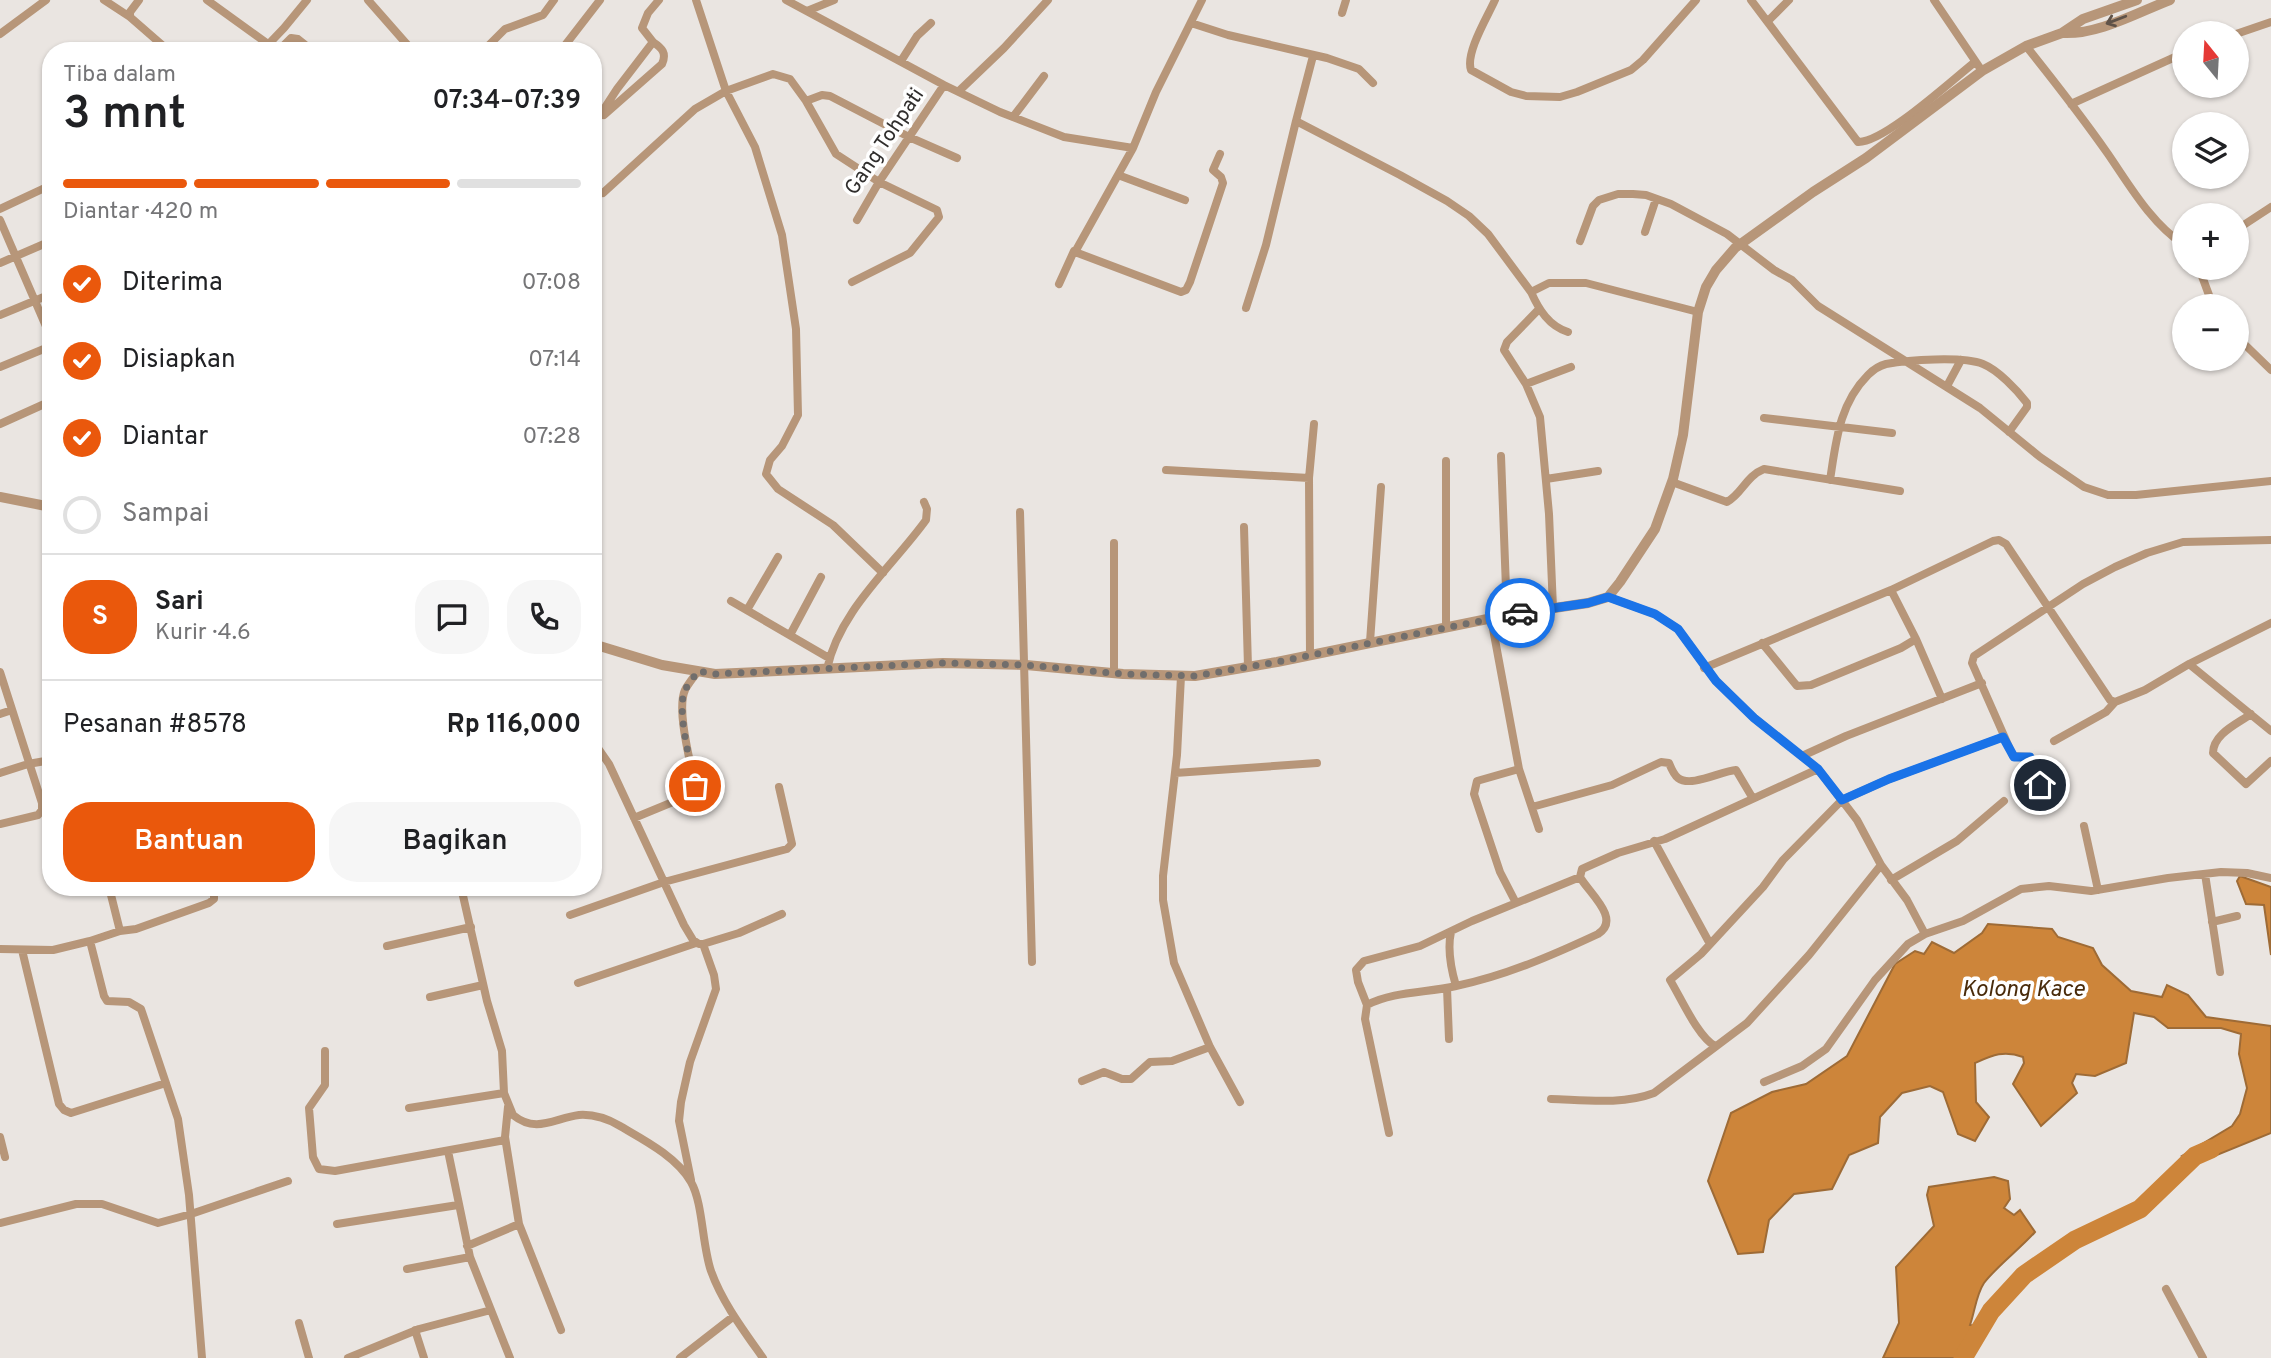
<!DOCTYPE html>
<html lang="id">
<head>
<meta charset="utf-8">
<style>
	body { margin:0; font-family:Overpass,sans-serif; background:#f6f6f6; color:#202124; height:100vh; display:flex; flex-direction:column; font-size:26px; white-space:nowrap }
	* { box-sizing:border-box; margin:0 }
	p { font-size:23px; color:#757577 }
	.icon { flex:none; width:38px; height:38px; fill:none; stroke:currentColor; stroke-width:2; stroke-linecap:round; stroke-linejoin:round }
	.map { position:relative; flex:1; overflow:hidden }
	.sheet { position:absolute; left:42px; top:42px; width:560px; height:854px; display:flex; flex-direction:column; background:#fff; border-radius:28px; box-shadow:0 2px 5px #0004 }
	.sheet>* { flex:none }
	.needle { width:46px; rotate:342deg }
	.fabs { position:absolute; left:2172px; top:21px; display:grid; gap:14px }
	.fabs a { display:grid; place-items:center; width:77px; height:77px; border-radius:50%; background:#fff; box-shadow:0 2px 5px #0004; font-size:35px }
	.pin { position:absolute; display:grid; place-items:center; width:60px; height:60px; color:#fff; margin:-30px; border:4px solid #fff; border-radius:50%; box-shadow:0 2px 7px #0007 }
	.courier { position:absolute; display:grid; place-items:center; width:70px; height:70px; margin:-35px; border:5px solid #1a73e8; border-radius:50%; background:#fff; color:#222; box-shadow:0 2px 9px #0007 }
	.overview em { font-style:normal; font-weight:600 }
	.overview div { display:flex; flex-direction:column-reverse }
	.overview { display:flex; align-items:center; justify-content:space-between; height:119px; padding:0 21px }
	h1 { font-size:46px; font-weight:600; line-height:52px }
	.bar { display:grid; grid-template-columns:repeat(4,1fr); gap:10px 7px; align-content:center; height:84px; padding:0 21px }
	.bar i { height:9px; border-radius:5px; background:#e0e0e0 }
	.bar .on { background:#ea580c }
	.bar p { grid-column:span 4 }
	.line { display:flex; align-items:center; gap:18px; padding:0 21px; border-top:2px solid #e0e0e0 }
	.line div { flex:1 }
	.round { display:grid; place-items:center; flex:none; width:74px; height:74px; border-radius:28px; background:#f6f6f6 }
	ol { padding:0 21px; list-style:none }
	li { display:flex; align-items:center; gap:21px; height:77px }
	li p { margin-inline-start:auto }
	li .icon { padding:7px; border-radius:50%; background:#ea580c; color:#fff; stroke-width:4 }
	li:last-child { color:#757577 }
	li i { width:38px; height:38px; border:4px solid #e0e0e0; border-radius:50% }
	.cta { display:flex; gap:14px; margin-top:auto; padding:14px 21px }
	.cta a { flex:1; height:80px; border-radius:28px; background:#ea580c; color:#fff; font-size:28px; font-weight:600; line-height:80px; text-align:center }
	.cta a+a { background:#f6f6f6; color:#202124 }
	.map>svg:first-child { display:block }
</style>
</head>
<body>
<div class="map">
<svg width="2271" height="1358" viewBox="0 0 2271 1358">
	<rect width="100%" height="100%" fill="#eae5e1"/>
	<!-- water -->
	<path fill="#cd853a" stroke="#9e6b36" stroke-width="2" d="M 2240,876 L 2271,887 L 2271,955 L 2264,905 L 2246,904 L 2237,881 Z
		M 1988,924 L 2052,929 L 2058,937 L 2093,948 L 2102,965 L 2131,991 L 2162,997 L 2167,985 L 2188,995 L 2206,1017 L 2271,1026 L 2271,1133 L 2195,1164 L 2182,1156 L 2232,1126 L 2240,1114 L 2247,1088 L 2239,1054 L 2241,1034 L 2221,1028 L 2168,1028 L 2154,1017 L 2134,1013 L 2126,1063 L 2095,1076 L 2076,1074 L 2072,1083 L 2077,1093 L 2041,1126 L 2013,1084 L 2024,1063 L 2023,1057 C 2004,1050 1993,1055 1975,1063 L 1976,1102 L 1989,1117 L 1975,1141 L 1958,1134 L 1943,1092 L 1930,1086 L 1902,1093 L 1880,1117 L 1878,1143 L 1849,1155 L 1832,1189 L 1794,1194 L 1769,1220 L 1763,1252 L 1738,1254 L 1708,1181 L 1731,1113 L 1772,1092 L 1806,1084 L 1847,1056 L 1895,964 L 1915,951 L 1924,954 L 1932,942 L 1954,953 L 1982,933 Z
		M 1994,1177 L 2008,1181 L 2010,1199 L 2004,1208 L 2014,1215 L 2020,1210 L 2035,1232 C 2021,1248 1996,1267 1984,1283 C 1976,1295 1975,1311 1970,1325 L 1976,1326 L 1983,1310 L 1995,1312 L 1969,1358 L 1883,1358 L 1899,1323 L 1896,1267 L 1934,1226 L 1927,1195 L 1929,1187 Z"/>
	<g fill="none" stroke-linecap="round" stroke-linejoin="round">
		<!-- river -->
		<path stroke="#cd853a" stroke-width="19" d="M 1963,1358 L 1991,1311 L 2024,1275 L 2075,1240 L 2140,1209 L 2195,1156 L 2211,1149"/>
		<!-- minor -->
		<path stroke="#b79679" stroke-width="8" d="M 104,0 L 130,17
			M 139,0 L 130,12 L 130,17 L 169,51
			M 207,0 L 268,44
			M 368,0 L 411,49
			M 696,0 L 726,91 L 755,147 L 782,235 L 796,329 L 798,415 L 782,446 L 770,460 L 766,474 L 778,489 L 833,525 L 883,573
			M 786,0 L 944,85 L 1000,112 L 1064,137 L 1133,148 L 1156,92 L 1202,0
			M 1495,0 C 1488,16 1465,53 1471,70 L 1511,92 L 1526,96 L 1560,97 L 1577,92 L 1631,70 L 1643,60 L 1696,0
			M 1751,0 L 1858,142 C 1884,143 1952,80 1975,62
			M 1934,0 L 1982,71
			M 807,11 L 834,0
			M 1342,13 L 1346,0
			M 1768,21 L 1789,0
			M 1191,23 L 1228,35 L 1327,58 L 1359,69 L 1373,83
			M 0,34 L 46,0
			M 2236,34 L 2271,22
			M 566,44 L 600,0
			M 2026,46 C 2054,81 2082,117 2108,154 C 2130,186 2151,223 2184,245
			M 262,51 L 284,28 L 307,0
			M 278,51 L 291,38 L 298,39 L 313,51
			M 483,51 L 505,29 L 543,15 L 554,0
			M 1313,56 L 1296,121 L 1400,175 L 1447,201 L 1469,216 L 1488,234 L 1531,292 L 1549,283 L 1586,283 L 1698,312
			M 901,61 L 917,36 L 931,23
			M 959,91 L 1004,48 L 1048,0
			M 806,101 L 822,95 L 830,96 L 909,137 L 957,158
			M 2071,104 L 2184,53
			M 604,115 L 662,64 C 667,53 662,48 653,42
			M 1013,117 L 1044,76
			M 593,126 L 617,89 L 653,42 L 642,28 L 648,13 L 659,0
			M 1133,148 L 1075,252 L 1181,292 L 1186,290 L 1190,282 L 1223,183 L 1221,177 L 1213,170 L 1220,154
			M 1118,175 L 1185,200
			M 603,193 L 695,109 L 726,91 L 773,74 L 790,79 L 806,101 L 836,154 L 879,182 L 937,210 L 939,217 L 910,253 L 852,282
			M 0,209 L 51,185
			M 0,220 L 51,338
			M 857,220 L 879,182 L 944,85
			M 2236,230 L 2271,207
			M 1645,232 L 1656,199
			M 1580,241 L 1593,206 L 1599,200 L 1618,194 L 1633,194 L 1646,195 L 1671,204 L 1727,234 L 1774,270 L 1792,280 L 1818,306 L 1980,408 L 2040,457 L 2084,487 L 2108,495 L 2136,495 L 2271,481
			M 0,263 L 51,241
			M 2199,268 L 2213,306
			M 1059,284 L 1074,251
			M 1531,292 C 1539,310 1549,326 1568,332
			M 1246,308 L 1266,245 L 1296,121
			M 1539,309 L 1507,342 L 1504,350 L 1526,384 L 1540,417 L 1549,514 L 1553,608
			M 0,315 L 51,294
			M 2236,336 L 2271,370
			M 0,367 L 51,346
			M 1526,384 L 1571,367
			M 1947,386 L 1961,360
			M 593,394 L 593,401
			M 1764,418 L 1892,433
			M 0,424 L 51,401
			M 1501,456 L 1507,615
			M 1166,470 L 1309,478
			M 1546,479 L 1598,471
			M 1830,480 C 1836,442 1839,404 1868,375 C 1873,370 1878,366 1886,364 C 1908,360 1962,356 1983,364 C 1998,370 2017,390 2027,403 L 2027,407 L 2009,432
			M 1672,482 L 1727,502 C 1742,494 1746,476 1764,469 L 1900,491
			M 1020,512 L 1032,962
			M 1244,527 L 1248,667
			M 1114,543 L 1114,673
			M 1608,597 L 1655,614 L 1678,629 L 1716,681 L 1754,718 L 1818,769 L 1857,820 L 1881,865 L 1907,900 L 1925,934
			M 731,601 L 829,658
			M 747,610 L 778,557
			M 1491,618 L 1519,769 L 1539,829
			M 1446,627 L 1446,461
			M 790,635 L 821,577
			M 1916,639 L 1942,699
			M 1370,642 L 1381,487
			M 1762,643 L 1797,686 L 1811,685 L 1901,648 L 1916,639 L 1891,590
			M 1310,655 L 1309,478 L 1314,424
			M 2189,664 L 2271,731
			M 1704,668 L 1891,590 L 1993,541 L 1999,540 L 2006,544 L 2110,700 L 2115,702
			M 827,669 C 839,611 892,567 926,520 L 927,509 L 924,502
			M 0,672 L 42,803 L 42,810 L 38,815 L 0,824
			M 1181,676 L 1177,755 L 1163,876 L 1163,900 L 1174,963 L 1210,1047 L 1240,1102
			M 0,714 L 12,710
			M 2251,714 C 2237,724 2213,734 2213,753 L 2246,784 L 2271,761
			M 593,741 L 609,764 L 684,925 L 693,940 L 699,944 L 703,944 L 714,975 L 716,989 L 690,1062 L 681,1102 L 679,1121 L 691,1180
			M 2054,741 L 2106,712 L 2115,702 L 2145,690 L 2189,664 L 2271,623
			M 1802,756 L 1846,736 L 1982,683
			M 0,773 L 28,764 L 51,760
			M 1175,773 L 1317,763
			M 2040,785 L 2030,757 L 2013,756 L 1972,663 L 1974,656 L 2083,584 L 2115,567 L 2147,553 L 2183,542 L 2271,540
			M 1532,807 L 1612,785 L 1661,762 L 1669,763 C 1671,768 1674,775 1678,778 C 1691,788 1721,771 1736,770 L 1752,797
			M 634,818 L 685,797 L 695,786 C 691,764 676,710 685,690 C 688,684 694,677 698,671
			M 2084,826 L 2098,890
			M 1654,841 L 1710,944
			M 2205,874 L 2220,972
			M 1891,880 L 1957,841 L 2004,801
			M 109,887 L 120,931
			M 461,887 L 487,1001 L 502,1051 L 504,1093 L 513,1115 C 536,1134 555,1118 579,1115 C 594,1114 608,1119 620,1126 C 644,1140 677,1157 691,1182 C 703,1203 702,1245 711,1271 C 722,1302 744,1331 763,1358
			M 1516,903 L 1500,872 L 1474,794 L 1477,781 L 1519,769
			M 570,915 L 664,882 L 787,849 L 792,844 L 779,787
			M 2212,922 L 2237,916
			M 1451,932 C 1447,950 1451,969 1456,986
			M 90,941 L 104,996 L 107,1001 L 129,1002 L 141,1009 L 178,1119 L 189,1195 L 202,1358
			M 703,944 L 739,933 L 782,914
			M 387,946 L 471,927
			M 0,949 L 53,950 L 90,941 L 120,931 L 136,929 L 209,903 L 214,899 L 214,887
			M 22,950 L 59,1104 L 64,1110 L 71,1113 L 166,1083
			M 578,983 L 696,943
			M 1447,988 L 1449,1039
			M 430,997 L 483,985
			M 1367,1005 L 1358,982 L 1356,970 L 1364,961 L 1420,946 L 1472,921 L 1580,877
			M 1715,1046 C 1698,1037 1681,998 1670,980 L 1701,954 L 1763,887 L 1783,860 L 1842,800 L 1889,779 L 2003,737
			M 325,1051 L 325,1085 L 309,1108 L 313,1157 L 319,1169 L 335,1171 L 505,1140
			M 1082,1081 L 1104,1072 L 1122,1079 L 1131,1079 L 1150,1062 L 1172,1061 L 1210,1047
			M 1764,1082 L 1802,1066 L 1826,1049 L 1875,980 L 1908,944 L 1925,934 L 1963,921 L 2021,889 L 2049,886 L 2091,891 L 2168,878 L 2221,872 L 2247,873 L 2271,878
			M 1551,1099 C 1584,1100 1623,1105 1654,1093 L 1747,1023 L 1809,955 L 1881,865
			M 508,1107 L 505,1137 L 519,1224 L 561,1330
			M 409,1108 L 504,1093
			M 1389,1133 L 1365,1019 L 1367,1005 C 1394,991 1427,993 1456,986 C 1505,976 1553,955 1598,934 C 1622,919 1588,892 1580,877 L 1582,869 L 1618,853 L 1665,839 L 1818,769
			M 0,1137 L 5,1157
			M 448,1151 L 470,1257 L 510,1358
			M 0,1223 L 76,1204 L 102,1204 L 158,1223 L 191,1214 L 288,1181
			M 337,1224 L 458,1205
			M 467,1246 L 519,1224
			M 407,1269 L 470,1257
			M 2166,1289 L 2203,1358
			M 299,1323 L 309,1358
			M 415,1330 L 424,1358
			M 348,1358 L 419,1329 L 491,1310
			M 680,1358 L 734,1316"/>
		<!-- tertiary -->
		<path stroke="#b79679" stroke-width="10" d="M 2062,33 C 2098,35 2136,13 2170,0
			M 0,497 L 51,507
			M 593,644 L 662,665 L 715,674 L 943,663 L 1026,665 L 1123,674 L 1195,676 L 1277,662 L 1507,615 L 1588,603 L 1608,597 L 1620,582 L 1655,529 L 1673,479 L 1683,435 L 1698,312 L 1706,287 L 1716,270 L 1735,248 L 1813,192 L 1866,158 L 1982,71 L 2026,46 L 2062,33 L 2083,19 L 2137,0"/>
	</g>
	<!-- one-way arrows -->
	<defs><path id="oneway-shaft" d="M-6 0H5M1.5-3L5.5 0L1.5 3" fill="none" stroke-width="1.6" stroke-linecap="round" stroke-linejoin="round" transform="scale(1.75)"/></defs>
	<use stroke="#5f5248" href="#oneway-shaft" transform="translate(2116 20) rotate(159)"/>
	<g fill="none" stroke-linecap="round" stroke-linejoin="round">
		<!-- done -->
		<path stroke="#716e6c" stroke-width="7" stroke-dasharray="0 12.6" d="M 695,786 C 691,764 676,710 685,690 C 688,684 694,677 698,671 L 715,674 L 943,663 L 1026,665 L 1123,674 L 1195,676 L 1277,662 L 1520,613"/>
		<!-- route -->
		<path stroke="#1a73e8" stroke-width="9" d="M 1520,613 L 1588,603 L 1608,597 L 1655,614 L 1678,629 L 1716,681 L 1754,718 L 1818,769 L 1842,800 L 1889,779 L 2003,737 L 2014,757 L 2030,757 L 2040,785"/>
	</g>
	<g text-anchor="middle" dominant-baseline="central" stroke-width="7" stroke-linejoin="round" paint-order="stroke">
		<!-- street labels -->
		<g font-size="21" fill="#302e2d" stroke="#fff">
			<text transform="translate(885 142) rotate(-56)">Gang Tohpati</text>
		</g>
		<!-- water labels -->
		<g font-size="23" font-style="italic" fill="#492b0b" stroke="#fff">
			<text x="2023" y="990">Kolong Kace</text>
		</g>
	</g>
</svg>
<div class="fabs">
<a><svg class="needle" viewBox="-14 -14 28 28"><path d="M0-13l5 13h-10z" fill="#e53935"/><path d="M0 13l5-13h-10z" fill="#757577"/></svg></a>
<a><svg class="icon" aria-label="layers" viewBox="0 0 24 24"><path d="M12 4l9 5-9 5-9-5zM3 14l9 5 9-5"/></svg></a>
<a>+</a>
<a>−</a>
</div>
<div class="pin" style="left:695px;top:786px;background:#ea580c"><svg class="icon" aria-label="bag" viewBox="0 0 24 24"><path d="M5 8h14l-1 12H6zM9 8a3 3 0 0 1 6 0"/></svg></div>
<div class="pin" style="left:2040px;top:785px;background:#1f2937"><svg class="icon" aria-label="home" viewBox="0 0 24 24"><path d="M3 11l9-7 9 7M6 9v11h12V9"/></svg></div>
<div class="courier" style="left:1520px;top:613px"><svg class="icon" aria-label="car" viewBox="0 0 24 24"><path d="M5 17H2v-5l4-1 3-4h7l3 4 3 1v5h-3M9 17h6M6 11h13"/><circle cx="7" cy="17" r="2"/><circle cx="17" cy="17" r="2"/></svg></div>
<section class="sheet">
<div class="overview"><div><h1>3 mnt</h1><p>Tiba dalam</p></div><em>07:34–07:39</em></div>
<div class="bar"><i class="on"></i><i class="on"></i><i class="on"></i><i></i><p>Diantar · 420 m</p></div>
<ol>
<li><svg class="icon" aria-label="check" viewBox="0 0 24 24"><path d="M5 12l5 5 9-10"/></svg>Diterima<p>07:08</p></li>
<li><svg class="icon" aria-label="check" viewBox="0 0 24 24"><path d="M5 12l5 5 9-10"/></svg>Disiapkan<p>07:14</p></li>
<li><svg class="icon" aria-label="check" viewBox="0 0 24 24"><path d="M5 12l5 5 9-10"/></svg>Diantar<p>07:28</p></li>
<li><i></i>Sampai</li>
</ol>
<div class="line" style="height:126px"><b class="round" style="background:#ea580c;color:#fff">S</b><div><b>Sari</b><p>Kurir · 4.6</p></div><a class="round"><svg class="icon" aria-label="chat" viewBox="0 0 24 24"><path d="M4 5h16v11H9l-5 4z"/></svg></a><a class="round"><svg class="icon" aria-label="phone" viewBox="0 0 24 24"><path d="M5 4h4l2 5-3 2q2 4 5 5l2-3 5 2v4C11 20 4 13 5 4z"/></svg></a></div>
<div class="line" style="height:91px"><div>Pesanan #8578</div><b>Rp 116,000</b></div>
<div class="cta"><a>Bantuan</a><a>Bagikan</a></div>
</section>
</div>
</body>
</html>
